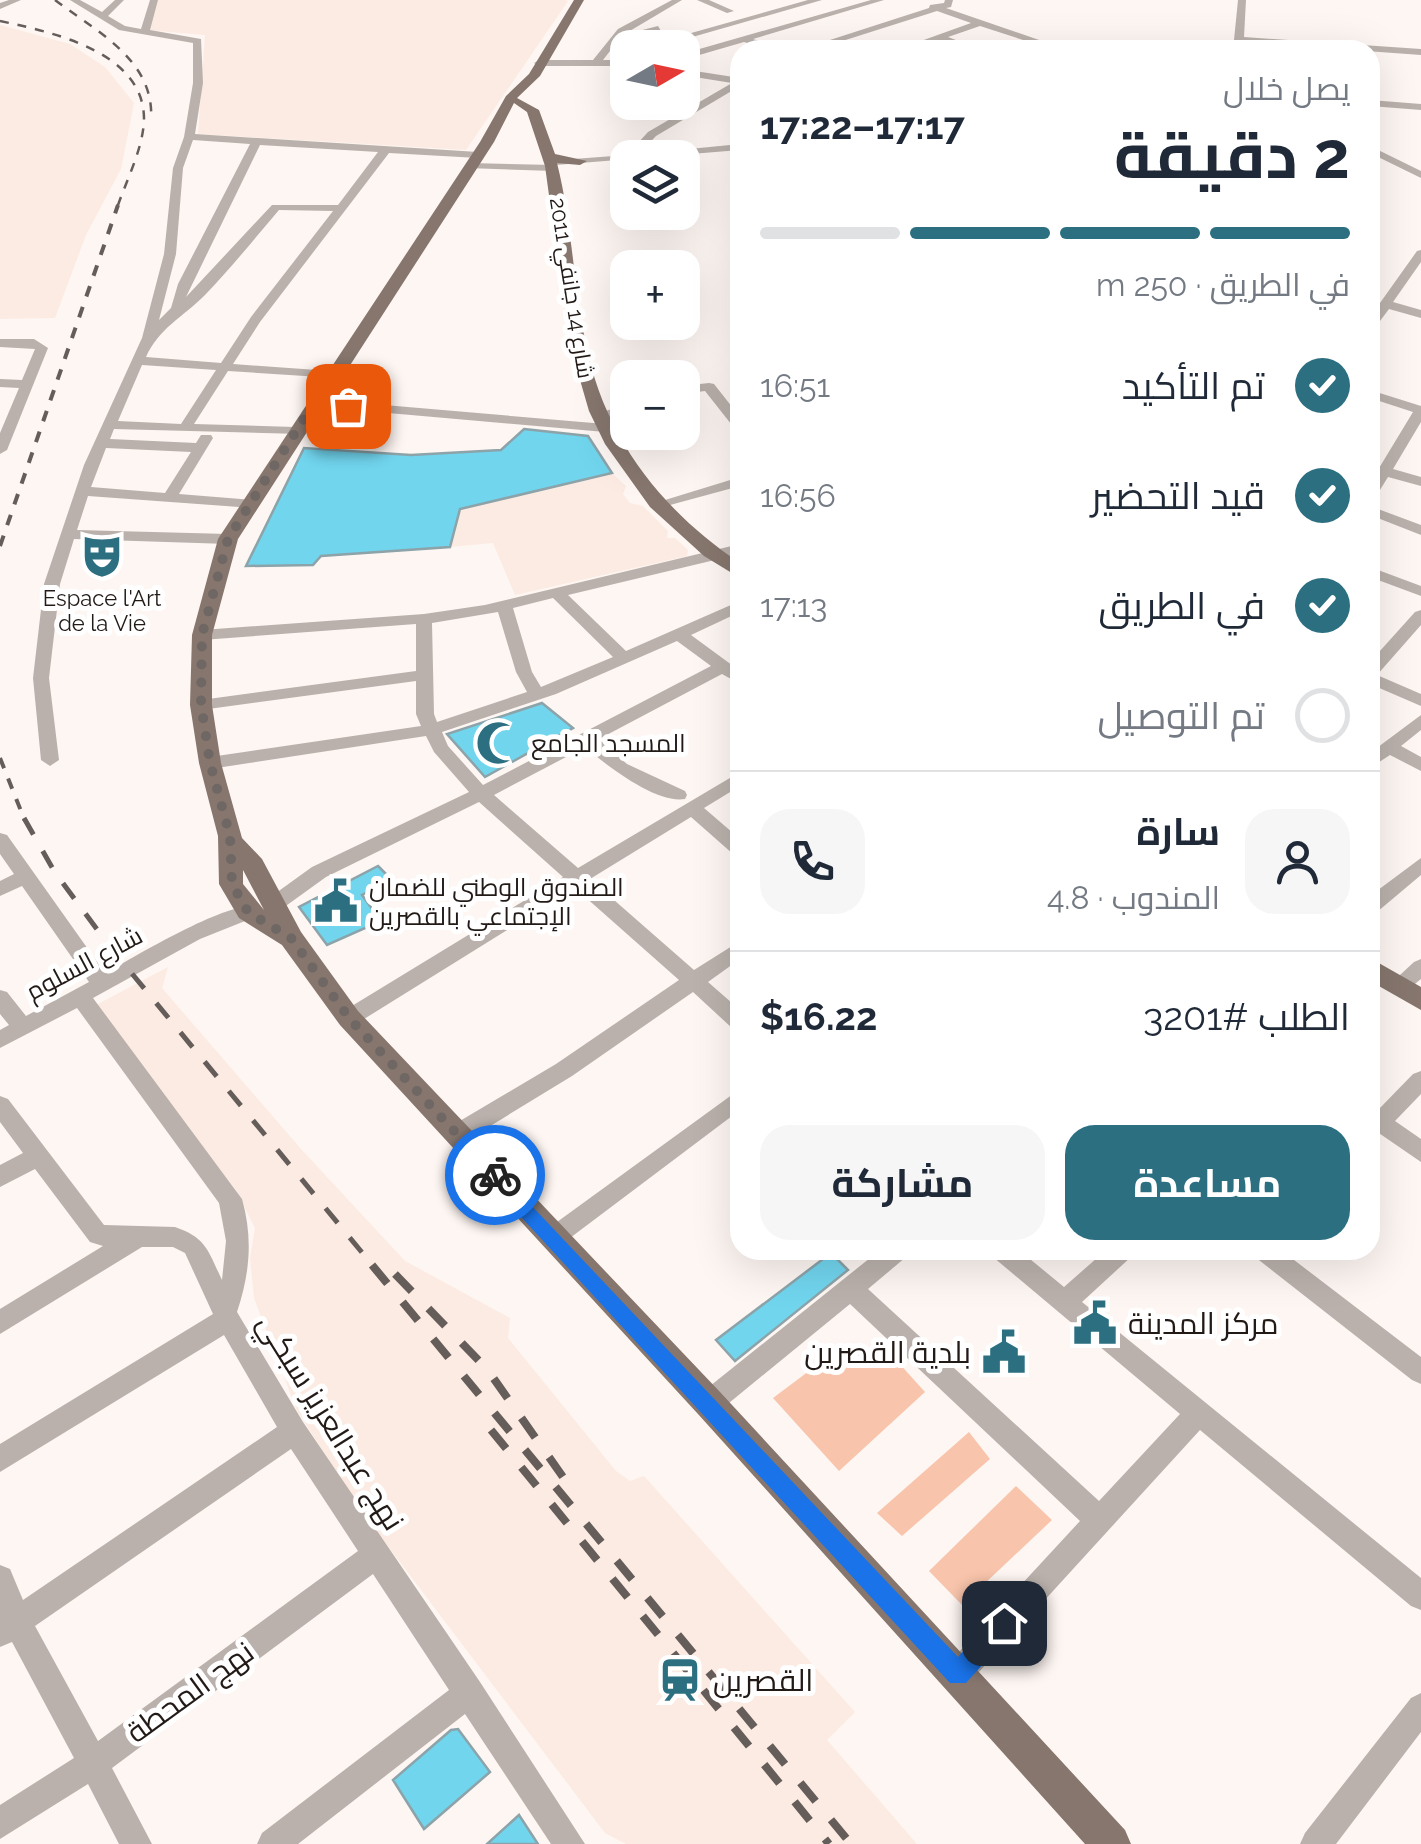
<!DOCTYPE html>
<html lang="ar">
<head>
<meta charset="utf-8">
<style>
	body { margin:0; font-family:Raleway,Cairo,sans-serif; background:#f6f6f7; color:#1f2937; direction:rtl; height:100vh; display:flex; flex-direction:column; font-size:38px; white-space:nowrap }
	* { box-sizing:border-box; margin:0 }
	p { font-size:32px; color:#747a83 }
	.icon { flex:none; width:55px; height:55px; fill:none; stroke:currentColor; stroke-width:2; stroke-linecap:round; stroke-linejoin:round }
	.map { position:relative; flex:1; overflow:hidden; direction:ltr }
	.drawer { position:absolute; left:730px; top:40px; width:650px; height:1220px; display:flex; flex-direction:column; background:#fff; border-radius:30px; box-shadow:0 10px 40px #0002; direction:rtl }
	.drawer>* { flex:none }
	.needle { width:65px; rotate:81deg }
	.fabs { position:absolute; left:610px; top:30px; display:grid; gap:20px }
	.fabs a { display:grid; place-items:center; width:90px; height:90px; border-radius:20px; background:#fff; box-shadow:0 10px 40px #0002; font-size:50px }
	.pin { position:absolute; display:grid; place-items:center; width:85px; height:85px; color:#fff; margin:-42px; border-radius:20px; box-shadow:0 5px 15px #0006 }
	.courier { position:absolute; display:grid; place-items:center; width:100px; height:100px; margin:-50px; border:8px solid #1a73e8; border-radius:50%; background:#fff; color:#222; box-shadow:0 2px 12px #0007 }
	.headline em { font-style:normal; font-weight:700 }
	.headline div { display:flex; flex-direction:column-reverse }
	.headline { display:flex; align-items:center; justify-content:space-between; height:170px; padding:0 30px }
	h1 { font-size:65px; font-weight:700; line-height:75px }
	.bar { display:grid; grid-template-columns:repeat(4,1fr); gap:15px 10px; align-content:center; height:120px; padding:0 30px }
	.bar i { height:12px; border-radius:8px; background:#e0e1e3 }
	.bar .active { background:#2b6f80 }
	.bar p { grid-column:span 4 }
	.line { display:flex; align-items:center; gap:25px; padding:0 30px; border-top:2px solid #e0e1e3 }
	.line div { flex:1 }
	.round { display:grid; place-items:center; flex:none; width:105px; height:105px; border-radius:30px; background:#f6f6f7 }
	ol { padding:0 30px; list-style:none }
	li { display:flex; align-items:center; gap:30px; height:110px }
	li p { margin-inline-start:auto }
	li .icon { padding:10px; border-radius:50%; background:#2b6f80; color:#fff; stroke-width:4 }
	li:last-child { color:#747a83 }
	li i { width:55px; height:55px; border:5px solid #e0e1e3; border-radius:50% }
	.cta { display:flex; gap:20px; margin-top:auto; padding:20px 30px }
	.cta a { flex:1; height:115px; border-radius:30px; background:#2b6f80; color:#fff; font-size:40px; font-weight:700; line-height:115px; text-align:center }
	.cta a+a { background:#f6f6f7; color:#1f2937 }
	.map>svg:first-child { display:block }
</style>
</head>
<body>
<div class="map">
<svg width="1421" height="1844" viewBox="0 0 1421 1844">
	<rect width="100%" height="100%" fill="#fef6f2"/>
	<!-- built -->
	<path fill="#fcebe2" d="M 157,0 L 565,0 L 568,1 L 466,150 L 198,134 L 205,35 L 147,30 Z
		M 0,25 L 70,44 L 105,67 L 134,103 L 121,169 L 86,235 L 55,318 L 0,319 Z
		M 612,473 L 626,486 L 623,494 L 630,503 L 643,506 L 668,531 L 667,538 L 675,538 L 688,550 L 687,556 L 515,595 L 493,543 L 450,547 L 460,509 Z
		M 168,967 L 162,988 L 301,1149 L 405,1261 L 510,1318 L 508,1338 L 616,1471 L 630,1481 L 644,1476 L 855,1712 L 827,1740 L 917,1844 L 626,1844 L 605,1833 L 371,1524 L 297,1411 L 254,1298 L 250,1258 L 255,1228 L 236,1190 L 97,1013 L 98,1004 Z"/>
	<!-- green -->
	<path fill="#f8c4ab" d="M 837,1350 L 897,1361 L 925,1392 L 839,1471 L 773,1398 Z
		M 969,1432 L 990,1459 L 902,1536 L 877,1513 Z
		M 1016,1486 L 1052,1520 L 962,1605 L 929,1571 Z"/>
	<!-- building -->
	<path fill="#71d5ee" stroke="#8ca3a9" stroke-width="2.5" d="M 524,429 L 588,436 L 612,473 L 460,509 L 450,547 L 321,556 L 313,565 L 246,566 L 304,448 L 411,455 L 501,450 Z
		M 542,703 L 573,728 L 485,777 L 447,734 Z
		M 378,866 L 392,880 L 362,895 L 381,921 L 327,945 L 299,907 Z
		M 831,1253 L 848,1270 L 735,1361 L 716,1340 Z
		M 458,1729 L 490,1772 L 424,1829 L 393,1780 L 451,1730 Z
		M 519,1815 L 538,1844 L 487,1844 Z"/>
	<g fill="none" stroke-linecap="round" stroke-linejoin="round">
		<!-- minor -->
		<path fill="#bab1ac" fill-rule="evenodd" d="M 9,0 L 21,0 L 0,9 L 0,3 Z
			M 70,0 L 80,0 L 102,12 L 115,0 L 124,0 L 108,16 L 125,26 L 141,29 L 150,0 L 158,0 L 150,30 L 201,39 L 203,83 L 195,134 L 478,152 L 483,155 L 478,158 L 389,153 L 260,322 L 233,364 L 331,371 L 336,372 L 336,378 L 228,371 L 194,424 L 295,427 L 302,431 L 300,434 L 114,429 L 110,439 L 196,443 L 201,435 L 211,435 L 213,438 L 179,494 L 253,500 L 260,504 L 253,508 L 88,496 L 77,530 L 228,534 L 236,539 L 228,544 L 74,539 L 60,584 L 49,678 L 59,760 L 50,766 L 41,760 L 33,678 L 44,584 L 84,465 L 142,338 L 164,254 L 173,168 L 184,137 L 193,83 L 193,43 L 119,30 ZM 193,140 L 250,144 L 178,284 L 171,308 L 159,320 L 176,254 L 183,168 ZM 260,145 L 378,152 L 338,205 L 272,205 L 186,297 ZM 279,210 L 333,211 L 251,317 L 221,363 L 146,357 C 159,328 183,317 205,295 C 231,268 255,238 279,210 ZM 142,365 L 216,370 L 181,424 L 118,421 ZM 106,448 L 191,452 L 165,493 L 91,487 Z
			M 672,0 L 682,0 L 623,35 L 658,26 L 661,31 L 617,42 L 603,60 L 628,60 L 628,66 L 539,66 L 534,63 L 539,60 L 593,60 L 618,29 Z
			M 697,0 L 709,0 L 734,11 L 727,13 Z
			M 808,0 L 822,0 L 654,48 L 638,48 Z
			M 871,0 L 884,0 L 753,39 L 788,50 L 772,50 L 744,42 L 682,60 L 682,54 Z
			M 945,0 L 953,0 L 951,7 L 946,8 L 1068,50 L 1054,50 L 980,26 L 948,37 L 982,50 C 967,50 953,40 939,40 C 925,40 912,50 896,50 L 971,23 L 937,11 L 814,50 L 799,50 L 929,8 L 930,5 L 944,3 Z
			M 1238,0 L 1246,0 L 1244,37 L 1421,49 L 1421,55 L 1243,42 L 1243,50 L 1233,50 Z
			M 682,69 L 740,78 L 740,86 L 656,136 L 639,154 L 740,144 L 740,150 L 556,165 L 555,163 L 560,160 L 627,155 L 648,132 L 732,83 L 682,75 Z
			M 1370,100 L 1421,104 L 1421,110 L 1370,106 Z
			M 1370,146 L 1421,171 L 1421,178 L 1370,153 Z
			M 470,163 L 553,165 L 558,168 L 553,171 L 466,168 L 466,164 Z
			M 1421,250 L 1421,262 L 1393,302 L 1421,310 L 1421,318 L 1389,309 L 1374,329 L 1370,330 L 1370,317 L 1417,251 Z
			M 0,339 L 34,339 L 48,348 L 7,450 L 0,454 L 0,433 L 19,388 L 0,387 L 0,379 L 22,380 L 35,349 L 0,347 Z
			M 709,383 L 714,384 L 740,417 L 740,430 L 735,429 L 705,391 L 682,394 L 682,386 Z
			M 1370,390 L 1421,406 L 1421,422 L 1393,469 L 1421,477 L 1421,486 L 1388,477 L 1375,498 L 1370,499 L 1370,483 L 1413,412 L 1370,398 Z
			M 314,399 L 605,424 L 612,428 L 605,432 L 309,406 L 307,403 Z
			M 628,403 L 628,412 L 599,420 L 592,416 Z
			M 740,477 L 740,486 L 659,508 L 652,504 Z
			M 1370,506 L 1421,525 L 1421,535 L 1370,515 Z
			M 740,544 L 740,554 L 568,595 L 626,651 L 740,601 L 740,612 L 691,635 L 740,671 L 740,684 L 722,674 L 599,739 L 627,764 L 685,791 L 687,795 L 685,799 C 656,804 606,765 585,747 L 494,795 L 578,868 L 740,772 L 740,786 L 704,808 L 740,839 L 740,856 L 733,854 L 691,817 L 590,879 L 694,970 L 740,941 L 740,959 L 708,982 L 740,1010 L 740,1030 L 732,1028 L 693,992 L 572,1076 L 464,1142 L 456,1144 L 448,1142 L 445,1135 L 448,1128 L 556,1064 L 679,980 L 575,888 L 356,1024 L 342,1024 L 338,1018 L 342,1012 L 563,877 L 479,802 L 326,877 L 283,908 L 269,908 L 266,903 L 269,898 L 312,867 L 469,792 L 434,752 L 426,736 L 210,769 L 201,763 L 210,757 L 421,726 L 416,714 L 416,681 L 201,710 L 192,705 L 201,700 L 416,671 L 416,624 L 202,640 L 194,635 L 202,630 L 424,614 L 485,605 ZM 553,598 L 613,657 L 541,687 L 532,672 L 513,608 ZM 498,612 L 516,672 L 527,692 L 437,722 L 434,714 L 432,623 ZM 677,641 L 711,666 L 483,785 L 448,746 L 442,732 L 556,694 Z
			M 1370,567 L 1421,586 L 1421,596 L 1370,577 Z
			M 1421,610 L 1421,625 L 1377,675 L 1421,694 L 1421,706 L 1370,684 L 1370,662 L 1415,612 Z
			M 1421,715 L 1421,730 L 1401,746 L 1421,757 L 1421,771 L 1390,755 L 1370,768 L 1370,753 Z
			M 0,833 L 7,835 L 105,973 C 133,958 228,900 255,907 L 258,912 L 255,917 L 200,939 L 93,998 L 242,1199 C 253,1238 250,1273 237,1312 L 303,1422 L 480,1682 L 585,1844 L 551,1844 L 465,1714 L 298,1844 L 257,1844 L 262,1833 L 449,1690 L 373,1574 L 112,1768 L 152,1844 L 119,1844 L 88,1784 L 0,1839 L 0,1805 L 74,1758 L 12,1642 L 0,1647 L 0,1565 L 10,1569 L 23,1600 L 277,1427 L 224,1335 L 0,1472 L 0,1444 L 213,1314 L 185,1253 L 173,1247 L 142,1247 L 0,1334 L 0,1309 L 103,1246 L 90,1242 L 35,1169 L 0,1187 L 0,1165 L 23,1153 L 0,1122 L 0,1096 L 8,1099 L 104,1225 L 175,1227 C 207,1238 208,1251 222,1280 L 226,1241 L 219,1203 L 77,1008 L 0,1048 L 0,1030 L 9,1025 L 0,1014 L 0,990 L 7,992 L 26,1016 L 89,982 L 22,886 L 0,896 L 0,881 L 14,874 L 0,854 ZM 291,1449 L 358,1551 L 98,1741 L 35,1626 Z
			M 1421,858 L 1421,875 L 1377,912 L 1370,914 L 1370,896 Z
			M 1421,959 L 1421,979 L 1405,992 L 1391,992 L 1388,986 L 1414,962 Z
			M 1421,1071 L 1421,1094 L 1395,1121 L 1421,1139 L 1421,1162 L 1370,1127 L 1370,1106 L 1379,1109 L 1413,1074 Z
			M 740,1089 L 740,1110 L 562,1244 L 554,1247 L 546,1244 L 542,1237 L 546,1230 Z
			M 880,1250 L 910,1250 L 906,1257 L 868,1289 L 1099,1501 L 1180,1414 L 993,1257 L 989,1250 L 1019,1250 L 1064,1287 L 1106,1250 L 1135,1250 L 1131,1257 L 1082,1302 L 1421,1578 L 1421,1610 L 1411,1606 L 1200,1430 L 968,1684 L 958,1689 L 948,1684 L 943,1674 L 948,1664 L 1080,1521 L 850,1304 L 718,1412 L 709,1415 L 700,1412 L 696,1403 L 700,1394 Z
			M 1251,1250 L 1281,1250 L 1421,1357 L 1421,1384 L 1412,1380 L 1255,1257 Z
			M 1421,1693 L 1421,1732 L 1336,1844 L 1300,1844 L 1305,1833 L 1411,1698 Z"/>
		<!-- major -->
		<path fill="#86766e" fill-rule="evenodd" d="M 574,0 L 584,0 L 540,76 L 517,98 L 539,110 L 555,154 L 587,161 L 580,165 L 557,163 C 572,222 573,284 586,344 C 604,437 662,511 740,563 L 740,578 L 704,556 L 650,507 L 605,444 L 589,411 L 569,342 L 545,166 L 527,112 L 514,103 L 494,142 L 238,539 L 212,635 L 212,705 L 221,763 L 242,838 L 262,859 L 301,932 L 358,1011 L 720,1392 L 1125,1830 L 1131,1844 L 1085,1844 L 698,1414 L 340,1025 L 282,945 L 239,918 L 219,884 L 218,836 L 199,763 L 190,705 L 192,635 L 218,539 L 480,142 L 506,96 L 529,74 ZM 243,869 L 243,870 L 264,910 L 243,884 Z
			M 1370,958 L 1421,987 L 1421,1010 L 1370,981 Z"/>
		<!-- rail-far3 -->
		<path stroke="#655d5a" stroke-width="2.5" stroke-dasharray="9 9" stroke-linecap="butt" d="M 55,0 C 97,32 155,60 151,120
			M 0,21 C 51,32 143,51 144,118 C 144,147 126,181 117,208"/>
		<!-- rail-far2 -->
		<path stroke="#655d5a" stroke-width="4" stroke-dasharray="11 11" stroke-linecap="butt" d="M 0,546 L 118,205
			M 0,758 L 25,821"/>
		<!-- rail-far1 -->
		<path stroke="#655d5a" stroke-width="5" stroke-dasharray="19 19" stroke-linecap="butt" d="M 24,818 L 54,871 L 110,947 L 374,1267"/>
		<!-- rail -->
		<path stroke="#655d5a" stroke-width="8" stroke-dasharray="24 24" stroke-linecap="butt" d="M 372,1265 L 851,1844
			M 395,1274 L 487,1369 L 563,1477
			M 491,1430 L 829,1844"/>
	</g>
	<!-- route -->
	<path fill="#1a73e8" d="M 495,1167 L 958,1657 L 996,1615 L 1013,1615 L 1013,1631 L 966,1683 L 950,1683 L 488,1181 L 488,1170 Z"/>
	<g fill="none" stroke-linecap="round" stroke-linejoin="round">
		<!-- done -->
		<path stroke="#6f6764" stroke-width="10" stroke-dasharray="0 18" d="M 348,406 L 314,403 L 228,539 L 202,635 L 201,704 L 210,763 L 230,836 L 232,884 L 248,912 L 291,938 L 349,1018 L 495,1175"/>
	</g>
	<!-- icons -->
	<defs>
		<g id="theatre-bare" transform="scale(3.45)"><path d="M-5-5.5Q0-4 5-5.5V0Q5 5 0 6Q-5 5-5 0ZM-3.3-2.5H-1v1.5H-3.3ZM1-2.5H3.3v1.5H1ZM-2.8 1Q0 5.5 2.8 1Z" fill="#2b6f80" stroke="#fff" stroke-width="2.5" paint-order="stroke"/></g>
		<g id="mosque-bare" transform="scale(3.45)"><path d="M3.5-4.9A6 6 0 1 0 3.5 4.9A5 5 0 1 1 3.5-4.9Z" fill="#2b6f80" stroke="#fff" stroke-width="2.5" paint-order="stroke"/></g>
		<g id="civic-bare" transform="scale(3.45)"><path d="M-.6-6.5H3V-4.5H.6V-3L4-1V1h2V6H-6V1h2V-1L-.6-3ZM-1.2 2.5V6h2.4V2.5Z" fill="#2b6f80" stroke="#fff" stroke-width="2.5" paint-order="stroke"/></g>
		<g id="station-bare" transform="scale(3.45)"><path d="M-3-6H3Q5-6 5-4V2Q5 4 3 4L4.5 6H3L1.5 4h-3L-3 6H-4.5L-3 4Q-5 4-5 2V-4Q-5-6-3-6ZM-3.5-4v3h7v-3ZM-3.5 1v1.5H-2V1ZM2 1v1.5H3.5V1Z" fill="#2b6f80" stroke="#fff" stroke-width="2.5" paint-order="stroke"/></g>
	</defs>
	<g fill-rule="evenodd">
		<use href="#theatre-bare" x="102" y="556"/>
		<use href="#mosque-bare" x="498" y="743"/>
		<use href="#civic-bare" x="336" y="901"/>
		<use href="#civic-bare" x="1095" y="1323"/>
		<use href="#civic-bare" x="1004" y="1352"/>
		<use href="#station-bare" x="680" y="1680"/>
	</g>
	<g text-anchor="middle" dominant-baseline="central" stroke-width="10" stroke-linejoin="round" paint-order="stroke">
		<!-- far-street labels -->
		<g font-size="22" fill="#221a17" stroke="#fff">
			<text transform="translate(572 288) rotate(81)">شارع 14 جانفي 2011</text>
		</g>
		<!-- far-poi labels -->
		<g font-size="22" fill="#221a17" stroke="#fff">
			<text x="102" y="598">Espace l'Art<tspan x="102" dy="25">de la Vie</tspan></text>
		</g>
		<!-- poi labels -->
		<g font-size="25" fill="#221a17" stroke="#fff" text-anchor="start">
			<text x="531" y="743">المسجد الجامع</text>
			<text x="369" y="887">الصندوق الوطني للضمان<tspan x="369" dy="29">الإجتماعي بالقصرين</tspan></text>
		</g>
		<!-- street labels -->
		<g font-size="25" fill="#221a17" stroke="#fff">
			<text transform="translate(84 963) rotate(-28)">شارع السلوم</text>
		</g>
		<!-- near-poi labels -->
		<g font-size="30" fill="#221a17" stroke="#fff" text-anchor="start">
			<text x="1128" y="1323">مركز المدينة</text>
			<text x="971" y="1352" text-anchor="end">بلدية القصرين</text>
			<text x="713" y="1680">القصرين</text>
		</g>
		<!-- near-street labels -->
		<g font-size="30" fill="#221a17" stroke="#fff">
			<text transform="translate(331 1422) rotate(58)">نهج عبدالعزيز سبكي</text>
			<text transform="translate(190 1692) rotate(-36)">نهج المحطة</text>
		</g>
	</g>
</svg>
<div class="fabs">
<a><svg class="needle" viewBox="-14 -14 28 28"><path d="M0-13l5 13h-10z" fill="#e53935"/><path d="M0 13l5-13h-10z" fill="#747a83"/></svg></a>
<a><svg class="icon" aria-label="layers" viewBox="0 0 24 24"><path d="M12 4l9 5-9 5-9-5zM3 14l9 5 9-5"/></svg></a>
<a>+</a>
<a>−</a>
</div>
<div class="pin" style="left:348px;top:406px;background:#ea580c"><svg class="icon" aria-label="bag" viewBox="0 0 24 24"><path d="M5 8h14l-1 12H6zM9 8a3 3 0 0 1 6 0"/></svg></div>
<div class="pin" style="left:1004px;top:1623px;background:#1f2937"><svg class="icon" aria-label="home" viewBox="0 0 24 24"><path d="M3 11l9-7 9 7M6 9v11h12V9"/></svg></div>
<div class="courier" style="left:495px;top:1175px"><svg class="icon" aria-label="bike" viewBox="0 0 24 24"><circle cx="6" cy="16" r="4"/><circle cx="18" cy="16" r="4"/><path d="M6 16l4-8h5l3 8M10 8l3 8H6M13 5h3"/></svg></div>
<section class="drawer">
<div class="headline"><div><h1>2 دقيقة</h1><p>يصل خلال</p></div><em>17:17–17:22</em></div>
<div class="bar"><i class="active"></i><i class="active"></i><i class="active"></i><i></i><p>في الطريق · 250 m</p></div>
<ol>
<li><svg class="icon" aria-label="check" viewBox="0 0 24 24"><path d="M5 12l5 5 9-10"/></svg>تم التأكيد<p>16:51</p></li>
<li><svg class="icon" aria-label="check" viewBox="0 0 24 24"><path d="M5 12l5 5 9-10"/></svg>قيد التحضير<p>16:56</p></li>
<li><svg class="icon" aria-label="check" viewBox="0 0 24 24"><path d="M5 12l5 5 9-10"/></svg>في الطريق<p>17:13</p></li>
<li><i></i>تم التوصيل</li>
</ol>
<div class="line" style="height:180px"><a class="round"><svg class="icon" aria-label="person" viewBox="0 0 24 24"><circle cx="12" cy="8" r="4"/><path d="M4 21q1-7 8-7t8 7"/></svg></a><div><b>سارة</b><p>المندوب · 4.8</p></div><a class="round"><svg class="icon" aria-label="phone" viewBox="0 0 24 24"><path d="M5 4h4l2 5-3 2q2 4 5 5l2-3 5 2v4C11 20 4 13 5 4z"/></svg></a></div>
<div class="line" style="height:130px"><div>الطلب #3201</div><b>$16.22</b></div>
<div class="cta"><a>مساعدة</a><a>مشاركة</a></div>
</section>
</div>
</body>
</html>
